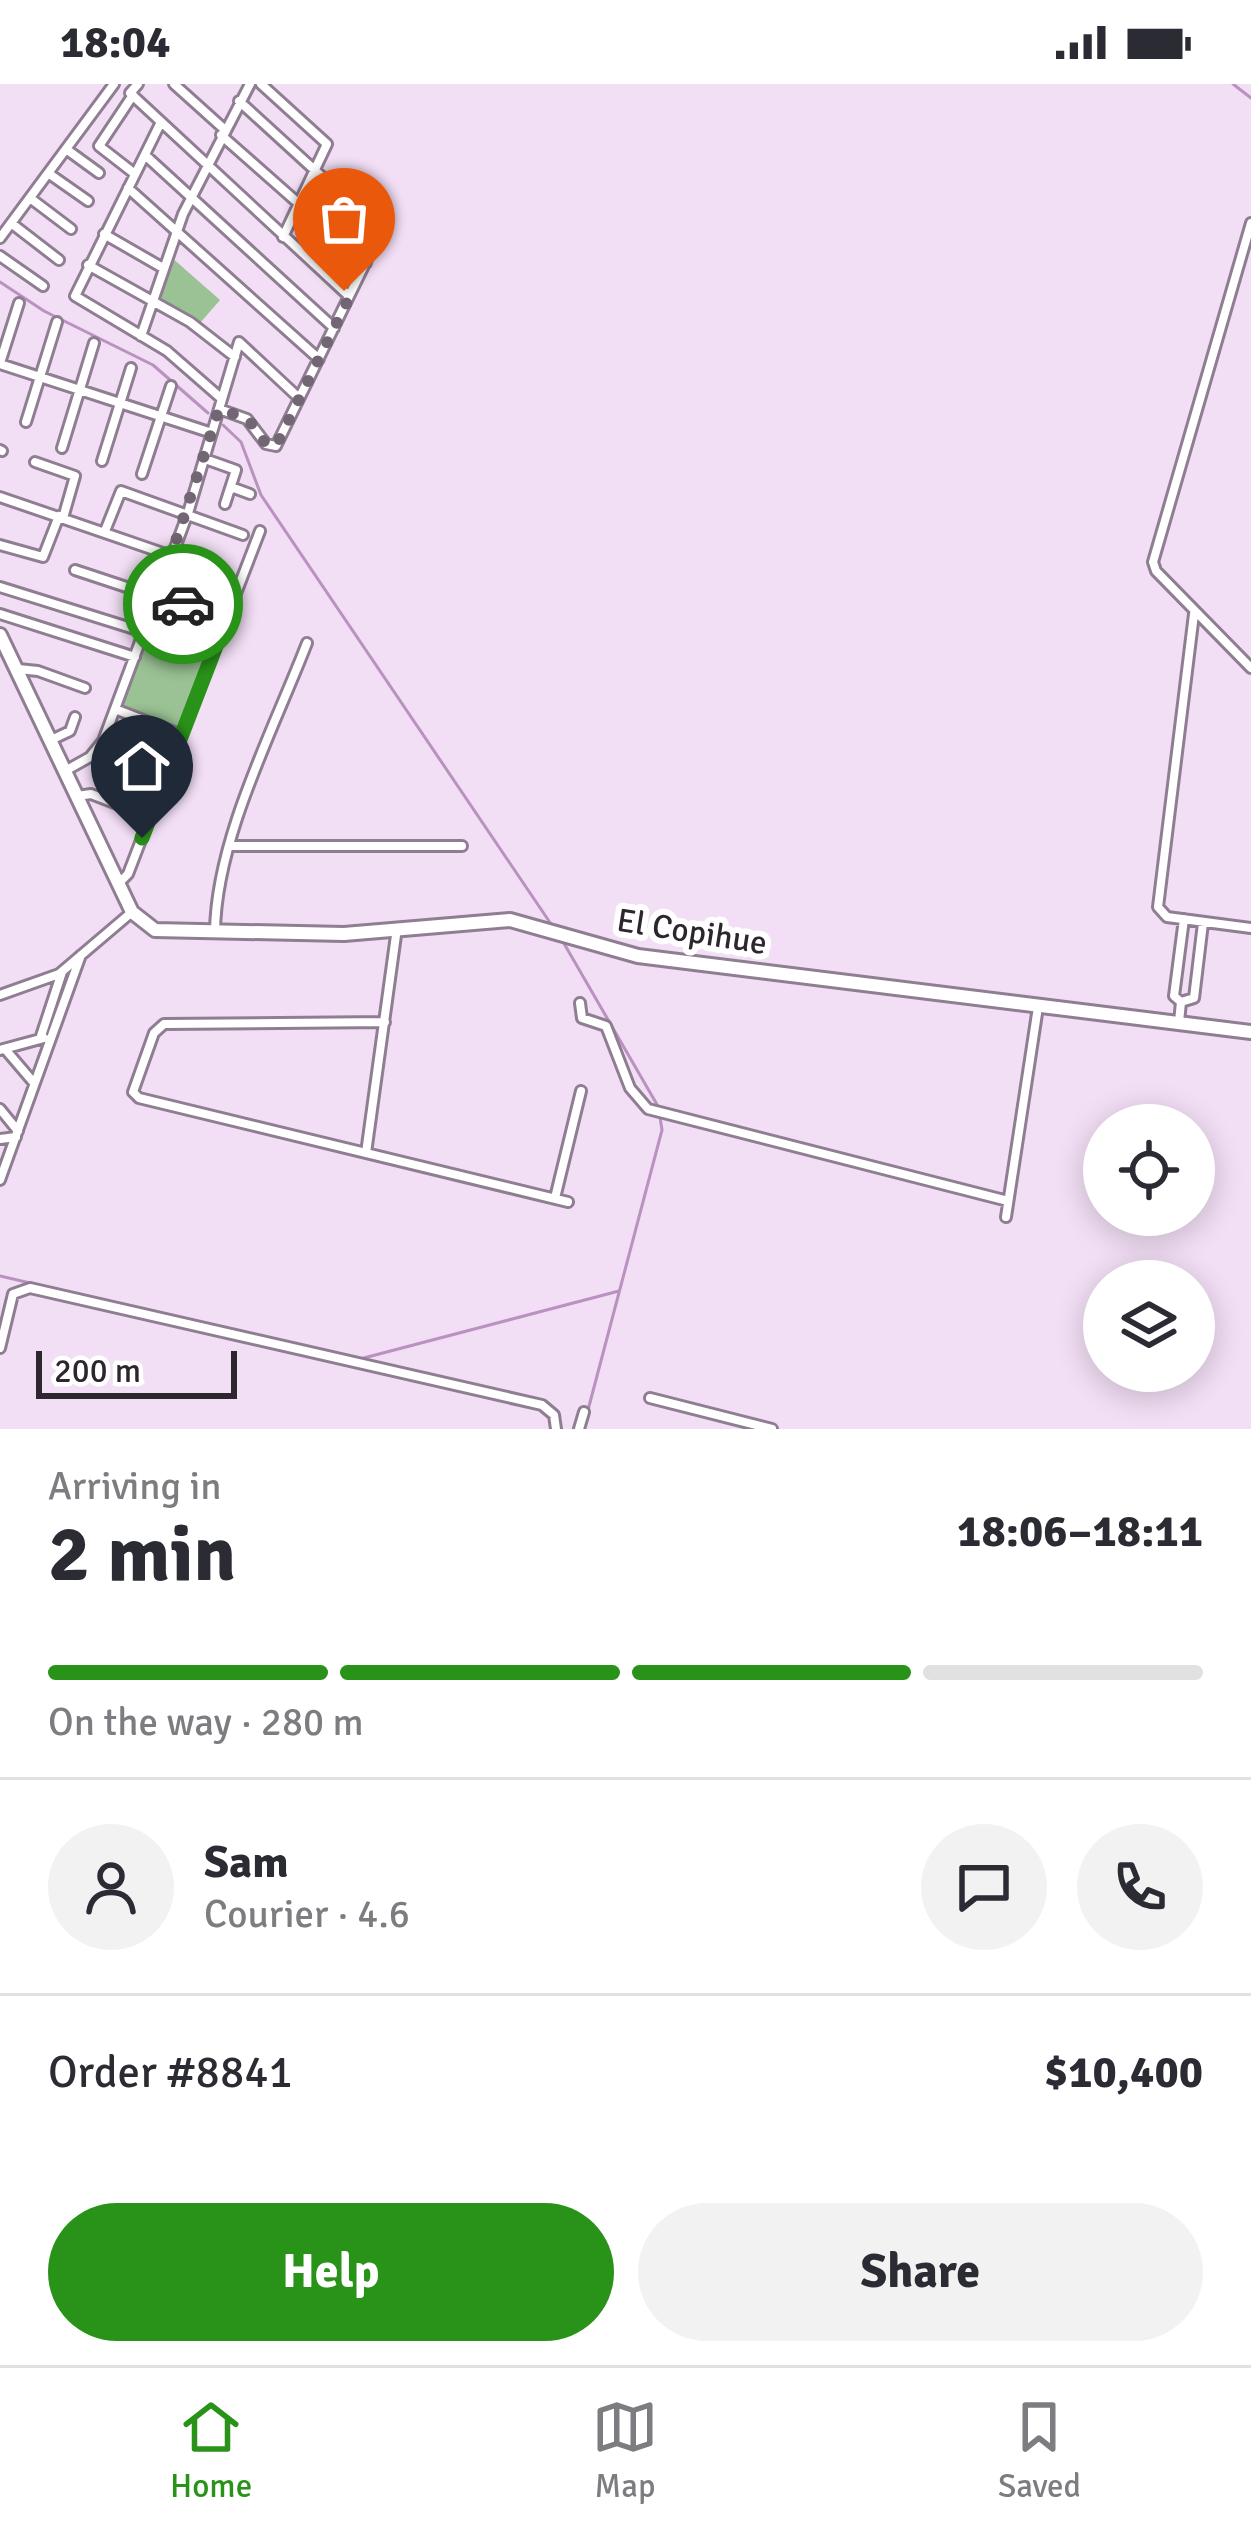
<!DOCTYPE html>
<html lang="en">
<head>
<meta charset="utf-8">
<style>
	body { margin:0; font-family:Signika,sans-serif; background:#f2f2f3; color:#2b2b33; height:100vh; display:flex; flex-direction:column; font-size:45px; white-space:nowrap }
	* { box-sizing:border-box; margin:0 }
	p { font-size:39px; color:#7c7c81 }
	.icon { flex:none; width:66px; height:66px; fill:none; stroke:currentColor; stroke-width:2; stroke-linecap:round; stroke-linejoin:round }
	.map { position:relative; height:1345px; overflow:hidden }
	.sheet { display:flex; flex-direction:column; background:#fff; flex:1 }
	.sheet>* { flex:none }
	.fabs { position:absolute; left:1083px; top:1020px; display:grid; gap:24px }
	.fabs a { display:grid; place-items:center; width:132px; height:132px; border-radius:50%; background:#fff; box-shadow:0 6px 30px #0003; font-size:60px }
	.scale { position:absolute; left:36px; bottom:30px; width:201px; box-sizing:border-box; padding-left:12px; border:6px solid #2e262f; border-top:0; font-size:33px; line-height:42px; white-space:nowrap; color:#2e262f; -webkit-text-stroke:9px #fff; paint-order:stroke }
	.pin { position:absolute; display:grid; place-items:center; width:102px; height:102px; color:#fff; margin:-123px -51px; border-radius:50% 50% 50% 0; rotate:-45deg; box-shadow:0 0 12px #0007 }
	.pin .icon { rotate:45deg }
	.courier { position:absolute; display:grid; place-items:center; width:120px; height:120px; margin:-60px; border:9px solid #299319; border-radius:50%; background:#fff; color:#222; box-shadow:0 3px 15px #0007 }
	.head em { font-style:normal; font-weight:700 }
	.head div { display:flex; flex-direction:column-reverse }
	.head { display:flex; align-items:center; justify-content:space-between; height:204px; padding:0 48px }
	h1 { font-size:78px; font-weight:700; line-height:90px }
	.bar { display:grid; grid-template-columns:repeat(4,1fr); gap:18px 12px; align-content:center; height:144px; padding:0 48px }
	.bar i { height:15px; border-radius:9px; background:#e1e1e2 }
	.bar .on { background:#299319 }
	.bar p { grid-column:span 4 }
	.line { display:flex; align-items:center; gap:30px; padding:0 48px; border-top:3px solid #e1e1e2 }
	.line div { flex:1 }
	.round { display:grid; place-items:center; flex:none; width:126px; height:126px; border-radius:63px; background:#f2f2f3 }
	.primary-button { display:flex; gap:24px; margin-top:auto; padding:24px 48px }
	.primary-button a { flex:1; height:138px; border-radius:72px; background:#299319; color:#fff; font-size:48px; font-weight:700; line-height:138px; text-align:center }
	.primary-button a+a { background:#f2f2f3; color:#2b2b33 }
	.status { display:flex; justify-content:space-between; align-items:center; height:84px; padding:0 60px; background:#fff; direction:ltr }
	.status svg { height:33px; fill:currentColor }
	.tabs { display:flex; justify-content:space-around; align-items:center; height:168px; border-top:3px solid #e1e1e2; background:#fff; font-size:33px; color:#7c7c81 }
	.tabs a { display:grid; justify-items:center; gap:6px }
	.tabs .on { color:#299319 }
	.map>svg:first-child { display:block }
</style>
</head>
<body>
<div class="status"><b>18:04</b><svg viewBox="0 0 49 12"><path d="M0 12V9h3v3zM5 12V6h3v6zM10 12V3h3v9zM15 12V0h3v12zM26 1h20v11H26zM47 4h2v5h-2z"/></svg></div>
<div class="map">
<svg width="1251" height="1345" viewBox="0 0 1251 1345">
	<rect width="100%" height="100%" fill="#f2def5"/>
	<!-- green -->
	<path fill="#9ac294" d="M 171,173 L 220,216 L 200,239 L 161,216 Z
		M 150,545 L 209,567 L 180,644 L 121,622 Z"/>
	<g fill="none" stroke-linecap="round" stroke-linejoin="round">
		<!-- stream -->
		<path stroke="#b992bf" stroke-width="3" d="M 1233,0 L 1251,14
			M 0,198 L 44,227 L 153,281 L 208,329
			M 223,341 L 241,358 L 261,411 L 551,840
			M 562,856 L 659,1024
			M 0,1192 L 292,1260
			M 360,1275 L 619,1207
			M 588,1326 L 662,1046 L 660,1033"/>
		<!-- street casing -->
		<g stroke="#8f7d92" stroke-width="14">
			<path id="street" d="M 138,0 L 130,9 L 349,212
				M 174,0 L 224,45
				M 261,0 L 327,60 L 283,153
				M 133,11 L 99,62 L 135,90
				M 161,38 L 75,212 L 167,267 L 222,315
				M 221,51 L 366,179
				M 66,65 L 99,89
				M 145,71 L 334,244
				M 48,89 L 88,117
				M 128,104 L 319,275
				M 30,114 L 71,145
				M 11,139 L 59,176
				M 1251,139 L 1153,478 L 1156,487 L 1251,584
				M 104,150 L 163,184
				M 0,154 L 114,0
				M 0,172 L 43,202
				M 88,181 L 190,238 L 235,273
				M 141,252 L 183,130 L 250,0
				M 0,279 L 19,219
				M 0,280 L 212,349
				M 219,325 L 247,335 L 266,360 L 276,362 L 375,159 L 378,144 L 239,17
				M 26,338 L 57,238
				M 62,364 L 94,259
				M 0,366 L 2,367
				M 205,375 L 236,386 L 225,420
				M 102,377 L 131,284
				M 35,378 L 75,392 L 63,434
				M 142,390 L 171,302
				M 231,403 L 250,410
				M 0,413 L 227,491
				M 105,447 L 121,407 L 243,451
				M 0,461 L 43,473 L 59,432
				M 75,486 L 226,536
				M 0,503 L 144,548
				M 0,530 L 135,573
				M 1194,530 L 1158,823 L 1167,833 L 1251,844
				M 18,585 L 38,587 L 85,604
				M 115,625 L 182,651
				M 51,656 L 70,647 L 75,633
				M 97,667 L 152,688
				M 65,687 L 90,673 L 103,657 L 188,429 L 239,258 L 299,314
				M 77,712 L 91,710 L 138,728
				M 230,762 L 462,762
				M 119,799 L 128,790 L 260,447
				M 215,848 C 216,755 273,647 307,559
				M 0,911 L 59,890 L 132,828
				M 1181,918 L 1194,914 L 1203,839
				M 580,919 L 582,934 L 606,942 L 630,1004 L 648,1025 L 1008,1117
				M 385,938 L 164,940 L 154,949 L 133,1008 L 139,1014 L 568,1118
				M 1179,938 L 1181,918 L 1174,912 L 1184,835
				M 41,952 L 62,888
				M 5,965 L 34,999
				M 0,966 L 44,954
				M 0,1025 L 18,1047
				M 0,1055 L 16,1053
				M 366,1069 L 397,844
				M 0,1096 L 81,871
				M 555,1114 L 581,1007
				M 1006,1133 L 1038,923
				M 0,1264 L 13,1210 L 30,1204 L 542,1321 L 554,1331 L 556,1345
				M 650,1314 L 772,1345
				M 579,1345 L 584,1328"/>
		</g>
		<!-- secondary casing -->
		<g stroke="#8f7d92" stroke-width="18">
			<path id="secondary" d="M 0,551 L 132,828 L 155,846 L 344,850 L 510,836 L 638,872 L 1251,948"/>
		</g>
		<!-- street -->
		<use href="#street" stroke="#fff" stroke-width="8"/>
		<!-- secondary -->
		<use href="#secondary" stroke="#fff" stroke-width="12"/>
	</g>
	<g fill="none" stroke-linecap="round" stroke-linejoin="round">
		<!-- done -->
		<path stroke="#736674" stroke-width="12" stroke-dasharray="0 21.6" d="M 183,520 L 158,512 L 219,325 L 248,335 L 266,360 L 276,362 L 350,212 L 344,207"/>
		<!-- route -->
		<path stroke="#299319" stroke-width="15" d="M 142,754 L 226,536 L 183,520"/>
	</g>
	<g text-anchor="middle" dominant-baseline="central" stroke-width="12" stroke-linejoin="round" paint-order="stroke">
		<!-- street labels -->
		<g font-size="33" fill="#2e262f" stroke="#fff">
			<text transform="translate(692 848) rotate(9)">El Copihue</text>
		</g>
	</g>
</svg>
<div class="fabs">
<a><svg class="icon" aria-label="locate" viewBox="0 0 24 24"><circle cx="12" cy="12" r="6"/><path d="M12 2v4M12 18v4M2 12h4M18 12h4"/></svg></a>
<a><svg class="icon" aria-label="layers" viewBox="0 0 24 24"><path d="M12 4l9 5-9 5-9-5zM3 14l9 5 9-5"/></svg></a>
</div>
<div class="scale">200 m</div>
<div class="pin" style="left:344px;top:207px;background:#ea580c"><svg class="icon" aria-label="bag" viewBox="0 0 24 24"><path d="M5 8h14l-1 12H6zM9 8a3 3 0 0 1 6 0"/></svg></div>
<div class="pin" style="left:142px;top:754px;background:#1f2937"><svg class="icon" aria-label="home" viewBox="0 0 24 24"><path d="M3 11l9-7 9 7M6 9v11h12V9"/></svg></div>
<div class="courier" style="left:183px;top:520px"><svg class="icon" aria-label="car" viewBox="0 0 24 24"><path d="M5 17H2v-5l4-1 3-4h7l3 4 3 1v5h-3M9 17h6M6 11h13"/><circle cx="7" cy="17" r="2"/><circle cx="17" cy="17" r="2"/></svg></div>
</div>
<section class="sheet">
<div class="head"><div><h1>2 min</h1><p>Arriving in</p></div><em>18:06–18:11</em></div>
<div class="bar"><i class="on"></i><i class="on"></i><i class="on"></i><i></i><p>On the way · 280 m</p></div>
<div class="line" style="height:216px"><a class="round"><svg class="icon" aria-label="person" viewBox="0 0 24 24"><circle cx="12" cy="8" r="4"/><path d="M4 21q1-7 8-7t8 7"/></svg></a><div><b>Sam</b><p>Courier · 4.6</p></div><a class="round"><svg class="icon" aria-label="chat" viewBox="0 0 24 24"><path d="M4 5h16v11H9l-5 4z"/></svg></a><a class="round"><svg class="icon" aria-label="phone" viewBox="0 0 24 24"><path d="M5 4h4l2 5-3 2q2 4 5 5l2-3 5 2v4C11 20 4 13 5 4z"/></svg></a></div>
<div class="line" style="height:156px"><div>Order #8841</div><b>$10,400</b></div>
<div class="primary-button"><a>Help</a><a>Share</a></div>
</section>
<nav class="tabs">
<a class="on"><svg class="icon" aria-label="home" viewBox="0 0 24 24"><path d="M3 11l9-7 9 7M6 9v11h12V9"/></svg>Home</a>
<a><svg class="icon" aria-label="map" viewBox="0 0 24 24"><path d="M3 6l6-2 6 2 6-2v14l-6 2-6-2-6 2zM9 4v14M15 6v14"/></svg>Map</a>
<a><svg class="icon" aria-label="saved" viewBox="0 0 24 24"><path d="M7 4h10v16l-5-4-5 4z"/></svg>Saved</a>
</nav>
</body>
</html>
